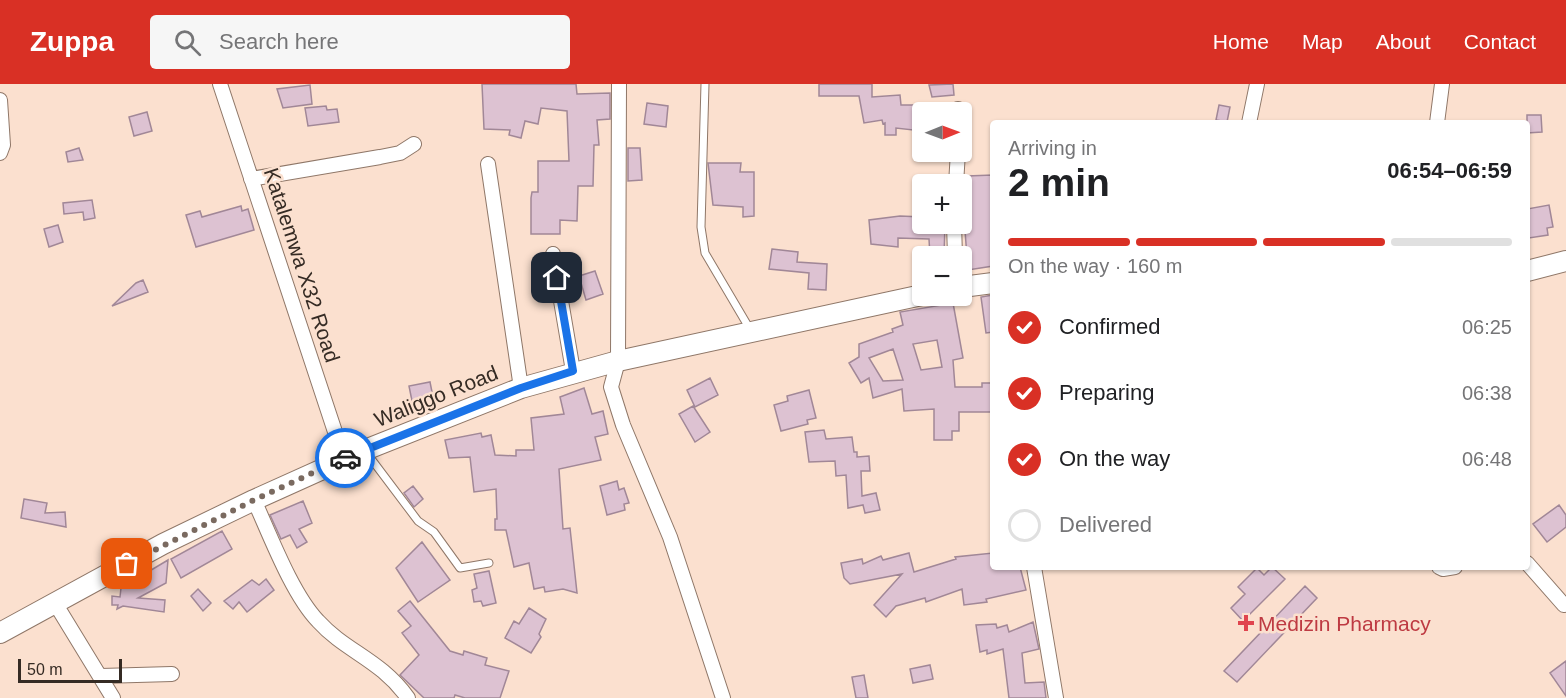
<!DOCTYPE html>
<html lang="en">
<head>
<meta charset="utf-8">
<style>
	body { margin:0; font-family:Arial,sans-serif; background:#f6f6f6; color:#202124; height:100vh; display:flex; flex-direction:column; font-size:22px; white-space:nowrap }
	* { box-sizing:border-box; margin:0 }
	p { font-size:20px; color:#757577 }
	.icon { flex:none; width:33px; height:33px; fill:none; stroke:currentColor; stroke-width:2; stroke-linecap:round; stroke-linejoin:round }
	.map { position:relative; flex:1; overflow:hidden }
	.details { position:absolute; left:990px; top:36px; width:540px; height:450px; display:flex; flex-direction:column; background:#fff; border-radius:6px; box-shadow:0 2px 4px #0004 }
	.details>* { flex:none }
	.needle { width:39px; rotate:89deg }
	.controls { position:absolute; left:912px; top:18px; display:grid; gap:12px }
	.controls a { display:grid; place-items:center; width:60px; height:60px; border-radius:6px; background:#fff; box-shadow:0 2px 4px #0004; font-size:30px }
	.scale { position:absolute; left:18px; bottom:15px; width:104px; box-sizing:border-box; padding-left:6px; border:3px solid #352b24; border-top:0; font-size:16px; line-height:21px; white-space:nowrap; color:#352b24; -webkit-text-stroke:4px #fbe0cf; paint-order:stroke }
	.pin { position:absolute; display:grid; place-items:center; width:51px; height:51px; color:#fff; margin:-26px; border-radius:12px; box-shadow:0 3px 9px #0006 }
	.courier { position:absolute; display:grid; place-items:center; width:60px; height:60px; margin:-30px; border:4px solid #1a73e8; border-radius:50%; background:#fff; color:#222; box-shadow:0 2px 8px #0007 }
	.summary em { font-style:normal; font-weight:600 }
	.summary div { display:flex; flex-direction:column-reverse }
	.summary { display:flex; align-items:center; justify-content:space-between; height:102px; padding:0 18px }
	h1 { font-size:39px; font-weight:600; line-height:45px }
	.bar { display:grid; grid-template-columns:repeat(4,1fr); gap:9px 6px; align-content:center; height:72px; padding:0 18px }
	.bar i { height:8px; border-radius:4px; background:#e0e0e0 }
	.bar .active { background:#d93025 }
	.bar p { grid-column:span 4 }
	ol { padding:0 18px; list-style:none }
	li { display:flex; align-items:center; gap:18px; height:66px }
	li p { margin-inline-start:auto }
	li .icon { padding:6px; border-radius:50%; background:#d93025; color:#fff; stroke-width:4 }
	li:last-child { color:#757577 }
	li i { width:33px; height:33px; border:3px solid #e0e0e0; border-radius:50% }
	header { display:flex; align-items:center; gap:36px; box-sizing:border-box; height:84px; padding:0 30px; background:#d93025; color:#fff }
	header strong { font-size:28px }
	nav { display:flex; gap:33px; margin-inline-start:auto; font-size:21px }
	.search { width:420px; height:54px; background:#f6f6f6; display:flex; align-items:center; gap:15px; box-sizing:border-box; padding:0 21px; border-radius:6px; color:#757577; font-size:22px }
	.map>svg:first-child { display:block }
</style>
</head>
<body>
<header>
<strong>Zuppa</strong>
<div class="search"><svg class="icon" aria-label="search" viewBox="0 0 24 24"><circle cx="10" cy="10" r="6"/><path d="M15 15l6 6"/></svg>Search here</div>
<nav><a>Home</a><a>Map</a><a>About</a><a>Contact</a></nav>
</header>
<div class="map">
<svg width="1566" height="614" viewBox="0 0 1566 614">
	<rect width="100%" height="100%" fill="#fbe0cf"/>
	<!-- building -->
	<path fill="#ddc2d2" stroke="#a18797" stroke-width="1.5" fill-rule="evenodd" d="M 482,0 L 576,0 L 577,10 L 610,9 L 610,35 L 597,36 L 599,61 L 594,61 L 593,102 L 578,102 L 577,137 L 560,136 L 560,150 L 531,150 L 531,114 L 532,108 L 538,108 L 538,77 L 569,77 L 567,27 L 541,24 L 538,40 L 525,37 L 521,54 L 509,51 L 510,46 L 484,45 Z
		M 819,0 L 872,0 L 872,13 L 900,11 L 901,21 L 922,21 L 922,47 L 896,44 L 896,51 L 885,51 L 885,39 L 883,40 L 882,36 L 864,39 L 859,12 L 819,12 Z
		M 953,0 L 954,11 L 932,13 L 929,1 Z
		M 310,1 L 312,20 L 283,24 L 277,5 Z
		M 647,19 L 668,22 L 666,43 L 644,40 Z
		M 1219,21 L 1230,23 L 1227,38 L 1216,36 Z
		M 326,22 L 327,26 L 337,25 L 339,38 L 308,42 L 305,24 Z
		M 147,28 L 152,47 L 134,52 L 129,33 Z
		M 1527,31 L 1541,31 L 1542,48 L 1527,49 Z
		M 79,64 L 83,76 L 68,78 L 66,68 Z
		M 628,64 L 640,64 L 642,96 L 628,97 Z
		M 708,79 L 741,79 L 740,88 L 754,88 L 754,132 L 743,133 L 743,123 L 713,121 Z
		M 993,91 L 993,182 L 968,186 L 962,107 L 967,92 Z
		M 92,116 L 95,134 L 84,136 L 83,128 L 64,130 L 63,119 Z
		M 1549,121 L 1553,143 L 1547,144 L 1548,151 L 1529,154 L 1527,125 Z
		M 241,122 L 242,127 L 248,125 L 254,146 L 196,163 L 186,131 L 200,127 L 202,133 Z
		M 900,132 L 922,133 L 922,140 L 945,140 L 944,172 L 930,172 L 929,155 L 898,154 L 898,163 L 871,160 L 869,136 Z
		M 58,141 L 63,158 L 49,163 L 44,145 Z
		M 772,165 L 798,168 L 797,178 L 827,180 L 826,206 L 808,205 L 809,189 L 769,185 Z
		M 595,187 L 603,210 L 586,216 L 579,192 Z
		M 143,196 L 148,208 L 112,222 L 136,199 Z
		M 993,211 L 993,248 L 986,249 L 981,213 Z
		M 953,219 L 963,274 L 953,276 L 955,303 L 982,303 L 982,299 L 993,299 L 993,328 L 959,328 L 959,347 L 952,347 L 952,356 L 934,356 L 934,325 L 904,327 L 902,305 L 873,314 L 869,294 L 861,299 L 849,279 L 859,273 L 859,260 L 893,248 L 892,245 L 903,241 L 900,228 ZM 937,256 L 942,283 L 921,286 L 913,260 ZM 893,265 L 903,296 L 883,297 L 869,274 Z
		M 710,294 L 718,311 L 695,323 L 687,306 Z
		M 430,298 L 433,313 L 412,317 L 409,302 Z
		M 584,304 L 592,330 L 603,327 L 608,350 L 595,353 L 601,376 L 559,385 L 563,445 L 570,444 L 577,509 L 563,505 L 545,508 L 544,503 L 534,505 L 529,479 L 514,483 L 506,446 L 495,446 L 495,435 L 497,435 L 496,405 L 474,408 L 470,373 L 449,374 L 445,356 L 481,349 L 482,353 L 491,351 L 495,371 L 516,372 L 516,366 L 534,366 L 531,334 L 564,330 L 560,313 Z
		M 809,306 L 816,334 L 807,336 L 808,340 L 781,347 L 774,321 L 788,317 L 787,312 Z
		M 693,322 L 710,348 L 695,358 L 679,330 Z
		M 824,346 L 826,355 L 852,353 L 854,368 L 857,368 L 857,373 L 869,372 L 870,387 L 861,387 L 862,412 L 876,409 L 880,426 L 865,429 L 863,421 L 848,424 L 846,391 L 836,392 L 835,377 L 809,378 L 805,348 Z
		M 617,397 L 619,406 L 624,404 L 629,419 L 624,420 L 625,426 L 607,431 L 600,402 Z
		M 413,402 L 423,415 L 414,423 L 404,409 Z
		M 24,415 L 47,419 L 45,429 L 65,428 L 66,443 L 21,434 Z
		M 303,417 L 312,439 L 299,445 L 307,458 L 297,464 L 290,451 L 281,455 L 270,431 Z
		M 1559,421 L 1566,431 L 1566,443 L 1547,458 L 1533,440 Z
		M 222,447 L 232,465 L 181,494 L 171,475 Z
		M 422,458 L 450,496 L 418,518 L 396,484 Z
		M 909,469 L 914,488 L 956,475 L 955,473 L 993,469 L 993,483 L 1020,483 L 1026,506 L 986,515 L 987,518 L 964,521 L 962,505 L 926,518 L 925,514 L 896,522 L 886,533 L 874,521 L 902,490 L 850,500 L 844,494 L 841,479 L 862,475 L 863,480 L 881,472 L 883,476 Z
		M 168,476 L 166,499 L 138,514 L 165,516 L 164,528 L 123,522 L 117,525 L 118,521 L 112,521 L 112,512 L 120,513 L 121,504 Z
		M 1272,483 L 1285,495 L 1243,537 L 1231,524 L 1245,510 L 1238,503 L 1257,484 L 1264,491 Z
		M 489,487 L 496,519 L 483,522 L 481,517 L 474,518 L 472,506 L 477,504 L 474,490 Z
		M 266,495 L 274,506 L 247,528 L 239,518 L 233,525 L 224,517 L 252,496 L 259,501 Z
		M 1305,502 L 1317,514 L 1237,598 L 1224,587 Z
		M 198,505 L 211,519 L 203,527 L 191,512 Z
		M 410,517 L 450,567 L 463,571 L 464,567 L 487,574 L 485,581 L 509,587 L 500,614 L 465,614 L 455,611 L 454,614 L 424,614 L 400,591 L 419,571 L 402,549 L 411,542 L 398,527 Z
		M 529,524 L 546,535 L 539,550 L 541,553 L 531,569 L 505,554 L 514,537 L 519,540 Z
		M 1033,538 L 1039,565 L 1022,569 L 1025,599 L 1044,598 L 1046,614 L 1009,614 L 1003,565 L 987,570 L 987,566 L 980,568 L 976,541 L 996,540 L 997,544 L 1007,541 L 1009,548 Z
		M 1566,577 L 1566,612 L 1550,589 Z
		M 930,581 L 933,595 L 913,599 L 910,585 Z
		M 864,591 L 868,614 L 856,614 L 852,593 Z"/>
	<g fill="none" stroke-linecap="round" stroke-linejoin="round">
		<!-- lane casing -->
		<g stroke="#8f7768" stroke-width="9">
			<path id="lane" d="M 705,0 L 701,143 L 705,169 L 751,247
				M 366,368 L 418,437 L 434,448 L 460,484 L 489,479"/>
		</g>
		<!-- street casing -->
		<g stroke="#8f7768" stroke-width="16">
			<path id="street" d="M 220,0 L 344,375
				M 619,0 L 618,277 L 611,303 L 623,341 L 670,453 L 723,614
				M 0,16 L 3,61 L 0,69
				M 958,25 L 958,28
				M 1249,39 L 1257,0
				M 1437,39 L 1442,0
				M 488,80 L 521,304
				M 251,95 L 380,73 L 400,69 L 414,60
				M 956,100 L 958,68
				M 954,140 L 955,172
				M 553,170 L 573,287
				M 254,416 C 270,451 292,510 318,537 C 346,568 380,575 408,614
				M 1527,479 L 1564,521
				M 1034,483 L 1056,614
				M 1439,483 L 1443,485 L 1455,483
				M 55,519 L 113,614
				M 101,592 L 172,590"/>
		</g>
		<!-- secondary casing -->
		<g stroke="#8f7768" stroke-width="22">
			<path id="secondary" d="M 1527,187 L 1566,177
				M 962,203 L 993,199
				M 0,549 L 163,460 L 254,416 L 365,366 L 521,304 L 618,277 L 922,211"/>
		</g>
		<!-- lane -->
		<use href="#lane" stroke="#fff" stroke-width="7"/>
		<!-- street -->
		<use href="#street" stroke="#fff" stroke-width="14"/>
		<!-- secondary -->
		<use href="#secondary" stroke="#fff" stroke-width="20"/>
	</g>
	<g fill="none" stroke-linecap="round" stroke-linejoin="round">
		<!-- done -->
		<path stroke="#7a6a60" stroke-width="6" stroke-dasharray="0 10.8" d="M 127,480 L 254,416 L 345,374"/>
		<!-- route -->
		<path stroke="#1a73e8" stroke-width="8" d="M 345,374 L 521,304 L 573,287 L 557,194"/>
	</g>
	<!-- markers -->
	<path fill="#e0444e" stroke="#fbe0cf" stroke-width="2" d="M1243 530h6v6h6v6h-6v6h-6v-6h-6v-6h6z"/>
	<g text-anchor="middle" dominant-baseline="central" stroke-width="5" stroke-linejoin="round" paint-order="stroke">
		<!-- street labels -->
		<g font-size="21" fill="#352b24" stroke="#fbe0cf">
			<text transform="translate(302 181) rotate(72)">Katalemwa X32 Road</text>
			<text transform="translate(436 312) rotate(-22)">Waliggo Road</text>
		</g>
		<!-- health labels -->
		<g font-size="21" fill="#be3a42" stroke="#fbe0cf" text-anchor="start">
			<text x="1258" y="539">Medizin Pharmacy</text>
		</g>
	</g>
</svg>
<div class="controls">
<a><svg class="needle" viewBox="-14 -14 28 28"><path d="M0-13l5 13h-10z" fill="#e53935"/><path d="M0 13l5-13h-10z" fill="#757577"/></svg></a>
<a>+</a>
<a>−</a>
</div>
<div class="scale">50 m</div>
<div class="pin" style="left:127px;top:480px;background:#ea580c"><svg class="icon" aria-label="bag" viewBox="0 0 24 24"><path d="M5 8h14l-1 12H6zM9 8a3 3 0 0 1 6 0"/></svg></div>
<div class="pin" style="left:557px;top:194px;background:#1f2937"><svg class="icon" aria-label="home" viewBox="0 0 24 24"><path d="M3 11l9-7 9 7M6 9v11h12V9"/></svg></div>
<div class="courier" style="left:345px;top:374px"><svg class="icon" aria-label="car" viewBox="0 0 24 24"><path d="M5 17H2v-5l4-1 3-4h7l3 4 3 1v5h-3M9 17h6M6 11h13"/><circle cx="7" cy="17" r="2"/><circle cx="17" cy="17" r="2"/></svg></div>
<section class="details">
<div class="summary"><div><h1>2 min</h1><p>Arriving in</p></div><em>06:54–06:59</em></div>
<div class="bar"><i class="active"></i><i class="active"></i><i class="active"></i><i></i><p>On the way · 160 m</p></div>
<ol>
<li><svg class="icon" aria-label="check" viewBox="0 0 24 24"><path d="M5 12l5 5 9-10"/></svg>Confirmed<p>06:25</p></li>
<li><svg class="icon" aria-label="check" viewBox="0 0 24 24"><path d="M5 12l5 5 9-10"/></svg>Preparing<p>06:38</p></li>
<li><svg class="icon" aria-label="check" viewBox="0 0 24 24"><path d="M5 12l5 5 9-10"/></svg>On the way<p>06:48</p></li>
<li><i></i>Delivered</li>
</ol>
</section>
</div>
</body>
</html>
